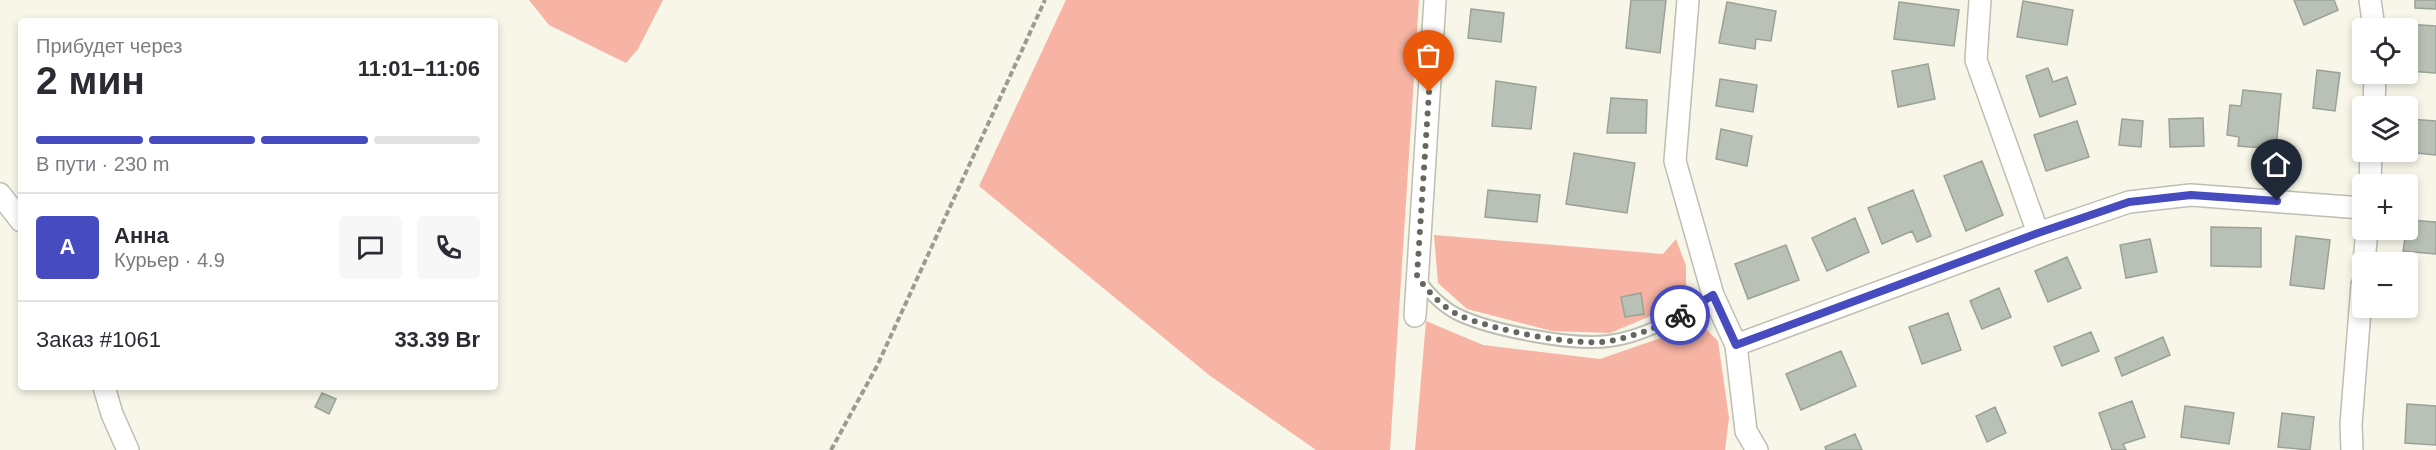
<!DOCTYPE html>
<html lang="ru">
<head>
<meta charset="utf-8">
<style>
	body { margin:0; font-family:Arial,sans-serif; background:#f7f7f7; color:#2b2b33; height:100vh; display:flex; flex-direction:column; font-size:22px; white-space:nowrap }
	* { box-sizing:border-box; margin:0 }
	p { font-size:20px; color:#7c7c81 }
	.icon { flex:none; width:33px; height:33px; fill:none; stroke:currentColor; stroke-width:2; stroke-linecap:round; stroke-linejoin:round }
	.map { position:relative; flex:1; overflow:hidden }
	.details { position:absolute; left:18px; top:18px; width:480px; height:372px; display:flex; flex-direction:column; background:#fff; border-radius:6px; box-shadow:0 3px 9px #0003 }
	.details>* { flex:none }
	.tools { position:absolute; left:2352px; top:18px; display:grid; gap:12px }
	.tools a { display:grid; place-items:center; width:66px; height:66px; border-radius:6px; background:#fff; box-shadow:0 3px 9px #0003; font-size:30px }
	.pin { position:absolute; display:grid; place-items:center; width:51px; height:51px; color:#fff; margin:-62px -26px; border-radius:50% 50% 50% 0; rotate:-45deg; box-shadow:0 0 6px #0007 }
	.pin .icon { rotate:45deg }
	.courier { position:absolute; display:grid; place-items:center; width:60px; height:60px; margin:-30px; border:4px solid #474bc0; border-radius:50%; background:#fff; color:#222; box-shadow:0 2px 8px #0007 }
	.overview em { font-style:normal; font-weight:800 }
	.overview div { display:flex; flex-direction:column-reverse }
	.overview { display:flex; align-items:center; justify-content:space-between; height:102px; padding:0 18px }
	h1 { font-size:39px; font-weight:800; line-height:45px }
	.bar { display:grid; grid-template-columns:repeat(4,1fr); gap:9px 6px; align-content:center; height:72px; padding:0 18px }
	.bar i { height:8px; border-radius:4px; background:#e1e1e2 }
	.bar .on { background:#474bc0 }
	.bar p { grid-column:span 4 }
	.line { display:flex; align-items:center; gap:15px; padding:0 18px; border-top:2px solid #e1e1e2 }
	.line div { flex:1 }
	.round { display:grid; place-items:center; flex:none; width:63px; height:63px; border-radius:6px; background:#f7f7f7 }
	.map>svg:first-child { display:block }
</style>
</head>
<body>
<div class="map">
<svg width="2436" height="450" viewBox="0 0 2436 450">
	<rect width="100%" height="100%" fill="#f7f6e8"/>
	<!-- green -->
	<path fill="#f7b3a3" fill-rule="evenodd" d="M 529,0 L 663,0 L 638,49 L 626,63 L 549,25 Z
		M 1066,0 L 1419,0 L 1390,450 L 1316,450 L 1209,375 L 979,186 Z
		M 1434,235 L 1663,254 L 1676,239 L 1686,266 L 1686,289 L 1660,312 L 1610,333 L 1552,331 L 1467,309 L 1438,283 ZM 1641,293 L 1644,314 L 1625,317 L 1621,297 Z
		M 1426,321 L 1483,345 L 1600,359 L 1701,324 L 1718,341 L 1729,418 L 1725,450 L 1415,450 Z"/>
	<!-- building -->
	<path fill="#b9c1b6" stroke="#9aa297" stroke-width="1.5" d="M 1631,0 L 1666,0 L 1660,53 L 1626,48 Z
		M 2294,0 L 2334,0 L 2338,10 L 2304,25 Z
		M 2415,0 L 2436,0 L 2436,9 L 2415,8 Z
		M 2023,1 L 2073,10 L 2067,45 L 2017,37 Z
		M 1727,2 L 1776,11 L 1771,41 L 1756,39 L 1755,49 L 1719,43 Z
		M 1899,2 L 1959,10 L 1954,46 L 1894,39 Z
		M 1471,9 L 1504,13 L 1501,42 L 1468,38 Z
		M 2406,24 L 2436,26 L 2436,73 L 2408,71 Z
		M 1928,64 L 1935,99 L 1898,107 L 1892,71 Z
		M 2048,68 L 2053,82 L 2067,77 L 2076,104 L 2040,117 L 2026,76 Z
		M 2317,70 L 2340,73 L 2335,111 L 2313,108 Z
		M 1720,79 L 1757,85 L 1753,112 L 1716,106 Z
		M 1496,81 L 1536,87 L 1531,129 L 1492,126 Z
		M 2243,90 L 2281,94 L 2276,149 L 2238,146 L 2239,137 L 2227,135 L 2230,105 L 2241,106 Z
		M 1611,98 L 1647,100 L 1646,133 L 1607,133 Z
		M 2203,118 L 2204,146 L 2170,147 L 2169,119 Z
		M 2122,119 L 2143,121 L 2141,147 L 2119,145 Z
		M 2409,119 L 2436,121 L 2436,155 L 2407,152 Z
		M 2077,121 L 2089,157 L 2046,171 L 2034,135 Z
		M 1721,129 L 1752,136 L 1747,166 L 1716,159 Z
		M 1574,153 L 1635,163 L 1627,213 L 1566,204 Z
		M 1982,161 L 2003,215 L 1966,231 L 1944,176 Z
		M 1488,190 L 1540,195 L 1537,222 L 1485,217 Z
		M 1913,190 L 1931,236 L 1917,242 L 1912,231 L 1882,244 L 1868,208 Z
		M 1855,218 L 1869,252 L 1827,271 L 1812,238 Z
		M 2408,220 L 2436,222 L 2436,254 L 2403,251 Z
		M 2211,227 L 2261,228 L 2261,267 L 2211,266 Z
		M 2296,236 L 2330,240 L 2324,289 L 2290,285 Z
		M 2150,239 L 2157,272 L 2126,278 L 2120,245 Z
		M 1786,245 L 1799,280 L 1748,299 L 1735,264 Z
		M 2067,257 L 2081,288 L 2048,302 L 2035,271 Z
		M 1999,288 L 2011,317 L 1982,329 L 1970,301 Z
		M 1641,293 L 1644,314 L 1625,317 L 1621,297 Z
		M 1948,313 L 1961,350 L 1922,364 L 1909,327 Z
		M 2091,332 L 2099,351 L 2062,366 L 2054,347 Z
		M 2163,337 L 2170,355 L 2122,376 L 2115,358 Z
		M 1841,351 L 1856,386 L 1801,410 L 1786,374 Z
		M 322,393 L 336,399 L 329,414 L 315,407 Z
		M 2132,401 L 2145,437 L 2123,444 L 2126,450 L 2112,450 L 2099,413 Z
		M 2407,404 L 2436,406 L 2436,445 L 2405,443 Z
		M 2185,406 L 2234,413 L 2229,444 L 2181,437 Z
		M 1995,407 L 2006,433 L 1987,442 L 1976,416 Z
		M 2282,413 L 2314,417 L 2310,450 L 2278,447 Z
		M 1855,434 L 1862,450 L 1826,450 L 1825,447 Z"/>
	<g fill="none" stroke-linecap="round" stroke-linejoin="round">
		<!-- service casing -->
		<g stroke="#bfbeb1" stroke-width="14">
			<path id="service" d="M 1420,281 C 1430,294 1445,309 1461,316 C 1495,331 1573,346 1609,341 C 1648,336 1681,314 1713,295"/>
		</g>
		<!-- minor casing -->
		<g stroke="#bfbeb1" stroke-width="24">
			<path id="minor" d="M 1688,0 L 1675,161 L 1713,295 L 1736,345 L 1746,431 L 1757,450
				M 1980,0 L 1976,60 L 2038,233
				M 2370,0 L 2374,28
				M 2374,106 L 2375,74
				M 2370,184 L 2371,152
				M 0,194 L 21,221
				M 2364,262 L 2367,230
				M 1415,316 L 1435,0
				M 1736,345 L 2038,233 L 2129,202 L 2191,195 L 2362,208
				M 104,387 L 112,414 L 128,450
				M 2352,450 L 2351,424 L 2362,285"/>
		</g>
		<!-- path -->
		<path stroke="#9c9b91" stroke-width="4" stroke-dasharray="6 3" stroke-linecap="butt" d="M 831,450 L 877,366 L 1045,0"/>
		<!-- service -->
		<use href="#service" stroke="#fff" stroke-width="10"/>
		<!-- minor -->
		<use href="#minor" stroke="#fff" stroke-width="21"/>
	</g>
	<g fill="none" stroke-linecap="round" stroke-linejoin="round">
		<!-- done -->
		<path stroke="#67675f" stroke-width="6" stroke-dasharray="0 10.8" d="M 1429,92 L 1417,276 C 1428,292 1443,308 1461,316 C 1493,330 1577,347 1611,341 C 1635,336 1659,327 1680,315"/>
		<!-- route -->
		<path stroke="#474bc0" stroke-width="8" d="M 1680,315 L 1713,295 L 1736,345 L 2038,233 L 2129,202 L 2191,195 L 2277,201"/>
	</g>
</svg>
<div class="tools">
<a><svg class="icon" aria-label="locate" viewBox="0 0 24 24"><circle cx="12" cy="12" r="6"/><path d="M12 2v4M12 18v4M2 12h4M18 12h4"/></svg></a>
<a><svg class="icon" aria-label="layers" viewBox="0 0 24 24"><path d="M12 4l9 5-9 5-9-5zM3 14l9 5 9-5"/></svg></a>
<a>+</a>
<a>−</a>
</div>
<div class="pin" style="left:1429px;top:92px;background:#ea580c"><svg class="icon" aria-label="bag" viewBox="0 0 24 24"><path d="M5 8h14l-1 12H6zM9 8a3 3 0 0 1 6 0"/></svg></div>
<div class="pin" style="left:2277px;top:201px;background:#1f2937"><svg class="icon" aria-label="home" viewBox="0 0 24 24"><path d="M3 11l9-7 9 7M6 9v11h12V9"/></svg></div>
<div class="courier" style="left:1680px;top:315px"><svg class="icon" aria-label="bike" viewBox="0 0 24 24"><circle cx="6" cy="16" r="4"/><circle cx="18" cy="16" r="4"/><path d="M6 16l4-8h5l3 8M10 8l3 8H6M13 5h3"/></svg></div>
<section class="details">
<div class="overview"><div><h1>2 мин</h1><p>Прибудет через</p></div><em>11:01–11:06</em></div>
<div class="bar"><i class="on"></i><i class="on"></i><i class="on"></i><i></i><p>В пути · 230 m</p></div>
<div class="line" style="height:108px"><b class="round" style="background:#474bc0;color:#fff">А</b><div><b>Анна</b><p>Курьер · 4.9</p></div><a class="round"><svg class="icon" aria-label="chat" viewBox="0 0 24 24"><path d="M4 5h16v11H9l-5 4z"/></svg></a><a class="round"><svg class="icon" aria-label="phone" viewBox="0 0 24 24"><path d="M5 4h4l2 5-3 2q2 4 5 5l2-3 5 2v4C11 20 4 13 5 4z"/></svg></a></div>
<div class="line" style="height:78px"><div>Заказ #1061</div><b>33.39 Br</b></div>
</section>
</div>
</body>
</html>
